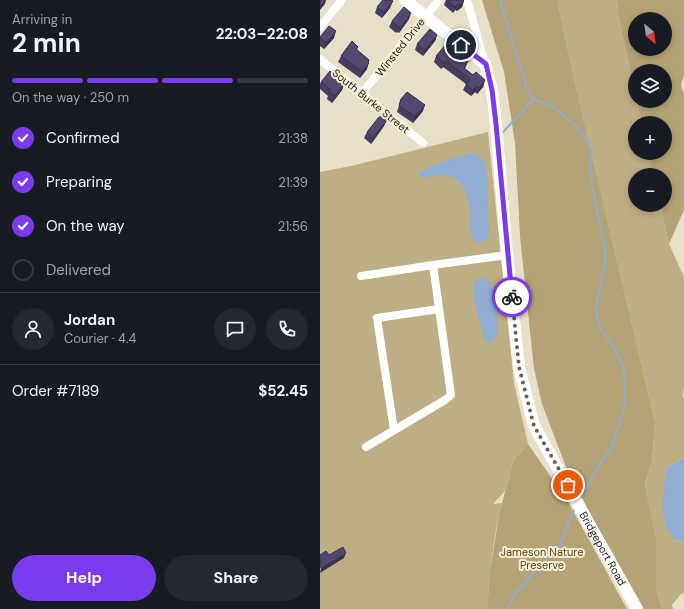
<!DOCTYPE html>
<html lang="en">
<head>
<meta charset="utf-8">
<style>
	body { margin:0; font-family:"DM Sans",sans-serif; background:#242831; color:#f1f3f6; height:100vh; display:flex; flex-direction:column; font-size:15px; white-space:nowrap }
	* { box-sizing:border-box; margin:0 }
	p { font-size:13px; color:#9ea1a6 }
	.icon { flex:none; width:22px; height:22px; fill:none; stroke:currentColor; stroke-width:2; stroke-linecap:round; stroke-linejoin:round }
	.map { position:relative; flex:1; overflow:hidden }
	.details { display:flex; flex-direction:column; background:#171b24; width:320px }
	.details>* { flex:none }
	.needle { width:26px; rotate:151deg }
	.controls { position:absolute; left:308px; top:12px; display:grid; gap:8px }
	.controls a { display:grid; place-items:center; width:44px; height:44px; border-radius:50%; background:#171b24; box-shadow:0 2px 6px #0003; font-size:20px }
	.pin { position:absolute; display:grid; place-items:center; width:34px; height:34px; color:#fff; margin:-17px; border:2px solid #fff; border-radius:50%; box-shadow:0 1px 4px #0007 }
	.courier { position:absolute; display:grid; place-items:center; width:40px; height:40px; margin:-20px; border:3px solid #7c3aed; border-radius:50%; background:#fff; color:#222; box-shadow:0 1px 5px #0007 }
	.head em { font-style:normal; font-weight:700 }
	.head div { display:flex; flex-direction:column-reverse }
	.head { display:flex; align-items:center; justify-content:space-between; height:68px; padding:0 12px }
	h1 { font-size:26px; font-weight:700; line-height:30px }
	.bar { display:grid; grid-template-columns:repeat(4,1fr); gap:6px 4px; align-content:center; height:48px; padding:0 12px }
	.bar i { height:5px; border-radius:3px; background:#363941 }
	.bar .active { background:#7c3aed }
	.bar p { grid-column:span 4 }
	.line { display:flex; align-items:center; gap:10px; padding:0 12px; border-top:1px solid #363941 }
	.line div { flex:1 }
	.round { display:grid; place-items:center; flex:none; width:42px; height:42px; border-radius:21px; background:#242831 }
	ol { padding:0 12px; list-style:none }
	li { display:flex; align-items:center; gap:12px; height:44px }
	li p { margin-inline-start:auto }
	li .icon { padding:4px; border-radius:50%; background:#7c3aed; color:#fff; stroke-width:4 }
	li:last-child { color:#9ea1a6 }
	li i { width:22px; height:22px; border:2px solid #363941; border-radius:50% }
	.action { display:flex; gap:8px; margin-top:auto; padding:8px 12px }
	.action a { flex:1; height:46px; border-radius:24px; background:#7c3aed; color:#fff; font-size:16px; font-weight:700; line-height:46px; text-align:center }
	.action a+a { background:#242831; color:#f1f3f6 }
	main { display:flex; flex:1; min-height:0 }
	.map>svg:first-child { display:block }
</style>
</head>
<body>
<main>
<section class="details">
<div class="head"><div><h1>2 min</h1><p>Arriving in</p></div><em>22:03–22:08</em></div>
<div class="bar"><i class="active"></i><i class="active"></i><i class="active"></i><i></i><p>On the way · 250 m</p></div>
<ol>
<li><svg class="icon" aria-label="check" viewBox="0 0 24 24"><path d="M5 12l5 5 9-10"/></svg>Confirmed<p>21:38</p></li>
<li><svg class="icon" aria-label="check" viewBox="0 0 24 24"><path d="M5 12l5 5 9-10"/></svg>Preparing<p>21:39</p></li>
<li><svg class="icon" aria-label="check" viewBox="0 0 24 24"><path d="M5 12l5 5 9-10"/></svg>On the way<p>21:56</p></li>
<li><i></i>Delivered</li>
</ol>
<div class="line" style="height:72px"><a class="round"><svg class="icon" aria-label="person" viewBox="0 0 24 24"><circle cx="12" cy="8" r="4"/><path d="M4 21q1-7 8-7t8 7"/></svg></a><div><b>Jordan</b><p>Courier · 4.4</p></div><a class="round"><svg class="icon" aria-label="chat" viewBox="0 0 24 24"><path d="M4 5h16v11H9l-5 4z"/></svg></a><a class="round"><svg class="icon" aria-label="phone" viewBox="0 0 24 24"><path d="M5 4h4l2 5-3 2q2 4 5 5l2-3 5 2v4C11 20 4 13 5 4z"/></svg></a></div>
<div class="line" style="height:52px"><div>Order #7189</div><b>$52.45</b></div>
<div class="action"><a>Help</a><a>Share</a></div>
</section>
<div class="map">
<svg width="364" height="609" viewBox="0 0 364 609">
	<rect width="100%" height="100%" fill="#e8dfc8"/>
	<!-- green -->
	<path fill="#beae84" d="M 237,0 L 297,0 L 298,15 L 315,93 L 315,101 L 317,101 L 322,123 L 315,123 L 315,153 L 328,153 L 333,175 L 315,175 L 315,205 L 340,205 L 349,244 L 364,277 L 364,386 L 363,396 L 364,399 L 364,458 L 347,468 L 355,540 L 364,541 L 364,593 L 361,594 L 352,605 L 353,609 L 342,609 L 336,590 L 336,538 L 328,506 L 325,483 L 332,461 L 335,422 L 256,88 Z
		M 168,132 L 194,383 L 208,444 L 193,461 L 185,491 L 173,504 L 182,503 C 173,537 170,574 167,609 L 0,609 L 0,172 L 31,166 Z"/>
	<!-- forest -->
	<path fill="#b4a374" fill-rule="evenodd" d="M 162,0 L 237,0 L 255,83 L 335,422 L 332,461 L 325,483 L 328,503 L 336,538 L 336,590 L 342,609 L 323,609 L 286,544 L 246,467 L 222,404 L 214,369 L 200,236 L 195,143 L 184,72 Z
		M 297,0 L 364,0 L 364,75 L 361,85 L 364,95 L 364,210 L 349,244 L 340,205 L 345,205 L 345,175 L 333,175 L 328,153 L 345,153 L 345,123 L 322,123 L 317,101 L 345,101 L 345,71 L 315,71 L 315,93 L 298,15 ZM 315,19 L 345,19 L 345,49 L 315,49 Z
		M 208,444 L 247,500 L 307,609 L 167,609 L 170,572 L 179,515 L 193,461 Z"/>
	<!-- water -->
	<path fill="#90add4" d="M 152,153 L 159,156 L 164,161 L 167,173 L 169,236 C 164,241 161,244 155,241 L 151,233 L 149,203 L 144,187 L 133,177 L 119,175 L 102,178 L 99,174 C 104,166 142,156 152,153 Z
		M 163,277 C 167,280 171,282 172,286 C 176,294 179,326 177,333 C 176,338 174,341 170,343 L 166,342 C 162,329 151,298 154,285 C 155,281 160,279 163,277 Z
		M 364,458 L 364,541 L 355,540 C 350,533 345,526 344,518 C 341,502 345,484 347,468 Z"/>
	<g fill="none" stroke-linecap="round" stroke-linejoin="round">
		<!-- stream -->
		<path stroke="#90add4" stroke-width="2" d="M 180,0 L 207,89 L 214,99 L 232,106 L 254,124 L 266,138 L 271,150 L 270,175 L 286,256 L 276,307 L 279,327 L 294,347 L 304,370 L 305,404 L 293,445 L 278,467 L 260,500
			M 183,132 L 214,99
			M 188,609 L 193,596 L 214,572 L 240,546 L 250,518 L 255,509"/>
		<!-- street -->
		<path stroke="#fff" stroke-width="8" d="M 147,0 L 165,64
			M 0,27 L 22,0
			M 0,59 L 103,143
			M 42,93 L 119,0
			M 41,276 L 113,265 L 187,255
			M 74,430 L 57,318 L 119,309
			M 46,447 L 125,400 L 131,395 L 113,265"/>
		<!-- secondary -->
		<path stroke="#fff" stroke-width="12" id="s1" d="M 85,0 L 165,64 L 172,90 L 176,124 L 187,255 L 199,367 L 214,426 L 317,609"/>
	</g>
	<!-- wall -->
	<path fill="#473e5f" d="M 126,0 L 143,0 L 142,7 L 137,11 L 135,10 L 133,13 L 124,5 Z
		M 57,7 L 70,8 L 62,18 L 55,13 Z
		M 89,19 L 79,33 L 77,32 L 76,33 L 69,27 L 72,21 Z
		M 117,35 L 115,41 L 103,56 L 95,50 L 97,44 Z
		M 0,37 L 14,38 L 4,49 L 0,46 Z
		M 38,47 L 37,50 L 49,60 L 47,69 L 40,78 L 18,62 L 21,56 Z
		M 131,52 L 139,59 L 148,61 L 145,69 L 153,75 L 165,80 L 163,87 L 157,94 L 155,92 L 151,96 L 143,90 L 146,84 L 123,67 L 121,69 L 114,62 L 116,56 Z
		M 1,82 L 24,84 L 22,90 L 12,103 L 7,99 L 8,96 L 0,89 L 0,84 Z
		M 81,99 L 103,111 L 93,123 L 77,112 Z
		M 60,117 L 64,126 L 51,144 L 44,138 L 47,132 Z"/>
	<!-- shaded-wall -->
	<path fill="#3a324e" d="M 5,0 L 6,0 L 5,4 L 0,10 L 0,6 Z
		M 73,1 L 70,8 L 62,18 L 64,12 Z
		M 144,1 L 142,7 L 137,11 L 140,5 Z
		M 138,4 L 135,10 L 133,13 L 135,7 Z
		M 91,13 L 89,19 L 79,33 L 81,27 Z
		M 16,31 L 14,38 L 4,49 L 6,43 Z
		M 117,35 L 115,41 L 103,56 L 105,50 Z
		M 49,60 L 47,69 L 40,78 L 42,72 Z
		M 126,61 L 123,67 L 121,69 L 124,63 Z
		M 165,80 L 163,87 L 157,94 L 159,88 Z
		M 24,84 L 22,90 L 12,103 L 15,96 Z
		M 157,86 L 155,92 L 151,96 L 153,90 Z
		M 105,105 L 103,111 L 93,123 L 95,116 Z
		M 67,120 L 64,126 L 51,144 L 53,138 Z
		M 26,553 L 24,558 L 0,573 L 1,568 Z"/>
	<!-- building -->
	<path fill="#53486f" stroke="#3a324e" d="M 0,0 L 5,0 L 0,6 Z
		M 63,0 L 71,0 L 73,1 L 64,12 L 57,7 Z
		M 127,0 L 143,0 L 144,1 L 140,5 L 138,4 L 135,7 Z
		M 84,7 L 91,13 L 81,27 L 80,26 L 78,27 L 72,21 Z
		M 9,26 L 16,31 L 6,43 L 0,38 L 0,37 Z
		M 110,29 L 117,35 L 105,50 L 97,44 Z
		M 32,41 L 38,47 L 36,49 L 49,60 L 48,62 L 49,63 L 42,72 L 21,56 Z
		M 127,43 L 133,48 L 130,52 L 139,59 L 142,56 L 148,61 L 144,68 L 153,75 L 156,72 L 165,80 L 159,88 L 157,86 L 153,90 L 146,84 L 150,79 L 126,61 L 124,63 L 116,56 Z
		M 10,71 L 24,84 L 15,96 L 9,92 L 11,90 L 1,82 Z
		M 87,92 L 105,105 L 95,116 L 79,106 L 81,99 Z
		M 62,116 L 67,120 L 53,138 L 47,132 L 59,117 L 60,117 Z
		M 23,547 L 26,553 L 1,568 L 0,566 L 0,555 L 6,551 L 9,555 Z"/>
	<g fill="none" stroke-linecap="round" stroke-linejoin="round">
		<!-- done -->
		<path stroke="#676254" stroke-width="4" stroke-dasharray="0 7.2" d="M 192,297 L 199,367 L 214,426 L 248,485"/>
		<!-- route -->
		<path stroke="#7c3aed" stroke-width="5" d="M 141,45 L 166,64 L 172,90 L 176,124 L 192,297"/>
	</g>
	<g text-anchor="middle" dominant-baseline="central" stroke-width="4" stroke-linejoin="round" paint-order="stroke">
		<!-- street labels -->
		<g font-size="11" fill="#211e16" stroke="#f5ecd5">
			<text transform="translate(80 47) rotate(-51)">Winsted Drive</text>
			<text transform="translate(51 101) rotate(39)">South Burke Street</text>
			<text stroke="none"><textPath href="#s1" startOffset="609">Bridgeport Road</textPath></text>
		</g>
		<!-- park labels -->
		<g font-size="11" fill="#5d4a11" stroke="#f5ecd5">
			<text x="222" y="552">Jameson Nature<tspan x="222" dy="13">Preserve</tspan></text>
		</g>
	</g>
</svg>
<div class="controls">
<a><svg class="needle" viewBox="-14 -14 28 28"><path d="M0-13l5 13h-10z" fill="#e53935"/><path d="M0 13l5-13h-10z" fill="#9ea1a6"/></svg></a>
<a><svg class="icon" aria-label="layers" viewBox="0 0 24 24"><path d="M12 4l9 5-9 5-9-5zM3 14l9 5 9-5"/></svg></a>
<a>+</a>
<a>−</a>
</div>
<div class="pin" style="left:248px;top:485px;background:#ea580c"><svg class="icon" aria-label="bag" viewBox="0 0 24 24"><path d="M5 8h14l-1 12H6zM9 8a3 3 0 0 1 6 0"/></svg></div>
<div class="pin" style="left:141px;top:45px;background:#1f2937"><svg class="icon" aria-label="home" viewBox="0 0 24 24"><path d="M3 11l9-7 9 7M6 9v11h12V9"/></svg></div>
<div class="courier" style="left:192px;top:297px"><svg class="icon" aria-label="bike" viewBox="0 0 24 24"><circle cx="6" cy="16" r="4"/><circle cx="18" cy="16" r="4"/><path d="M6 16l4-8h5l3 8M10 8l3 8H6M13 5h3"/></svg></div>
</div>
</main>
</body>
</html>
